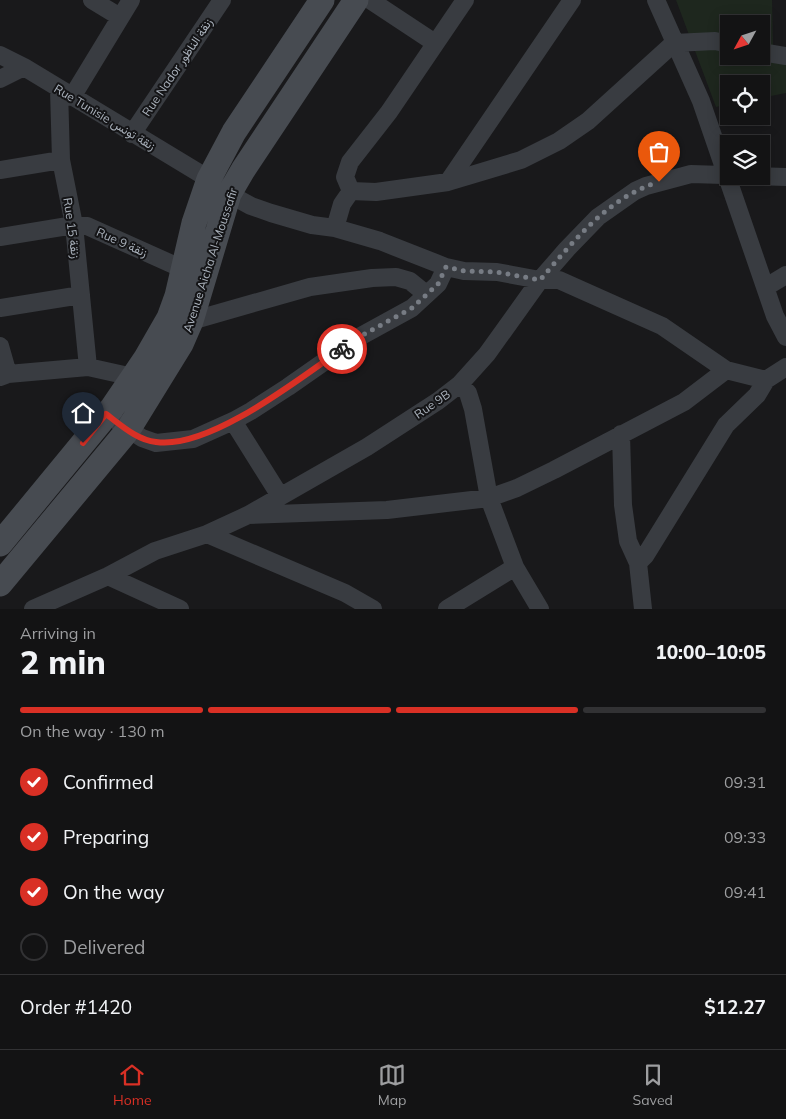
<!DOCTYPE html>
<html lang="en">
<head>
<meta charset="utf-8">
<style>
	body { margin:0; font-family:Mulish,Vazirmatn,sans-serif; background:#1c1c1d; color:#f1f3f6; height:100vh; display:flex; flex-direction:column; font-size:19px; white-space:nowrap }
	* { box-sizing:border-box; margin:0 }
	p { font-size:16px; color:#9d9ea0 }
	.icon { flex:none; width:28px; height:28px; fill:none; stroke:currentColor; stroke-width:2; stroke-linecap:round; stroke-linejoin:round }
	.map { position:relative; height:609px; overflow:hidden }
	.side { display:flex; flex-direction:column; background:#131314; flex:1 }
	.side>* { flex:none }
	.needle { width:32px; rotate:230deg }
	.buttons { position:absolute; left:720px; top:15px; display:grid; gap:10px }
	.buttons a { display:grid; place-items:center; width:50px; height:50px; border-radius:0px; background:#131314; box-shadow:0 2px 12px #0003,0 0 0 1px #323234; font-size:25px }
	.pin { position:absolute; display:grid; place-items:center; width:42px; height:42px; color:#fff; margin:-51px -21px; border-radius:50% 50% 50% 0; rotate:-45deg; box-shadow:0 0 5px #0007 }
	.pin .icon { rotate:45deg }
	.courier { position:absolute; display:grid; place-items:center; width:50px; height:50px; margin:-25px; border:4px solid #d93025; border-radius:50%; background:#fff; color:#222; box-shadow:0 1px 6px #0007 }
	.headline em { font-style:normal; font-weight:800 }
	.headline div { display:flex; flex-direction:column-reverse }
	.headline { display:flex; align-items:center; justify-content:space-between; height:85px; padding:0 20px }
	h1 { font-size:32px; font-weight:800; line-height:38px }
	.bar { display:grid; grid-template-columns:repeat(4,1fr); gap:8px 5px; align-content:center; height:60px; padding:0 20px }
	.bar i { height:6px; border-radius:4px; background:#323234 }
	.bar .selected { background:#d93025 }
	.bar p { grid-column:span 4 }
	.line { display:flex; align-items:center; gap:12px; padding:0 20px; border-top:1px solid #323234 }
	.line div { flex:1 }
	ol { padding:0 20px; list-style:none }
	li { display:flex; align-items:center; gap:15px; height:55px }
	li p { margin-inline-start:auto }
	li .icon { padding:5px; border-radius:50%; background:#d93025; color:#fff; stroke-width:4 }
	li:last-child { color:#9d9ea0 }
	li i { width:28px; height:28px; border:2px solid #323234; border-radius:50% }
	.tabs { display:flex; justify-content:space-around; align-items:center; height:70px; border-top:1px solid #323234; background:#131314; font-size:14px; color:#9d9ea0 }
	.tabs a { display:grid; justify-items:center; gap:2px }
	.tabs .selected { color:#d93025 }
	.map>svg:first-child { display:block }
</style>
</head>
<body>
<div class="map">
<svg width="786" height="609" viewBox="0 0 786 609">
	<rect width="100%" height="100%" fill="#19191b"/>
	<!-- green -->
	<path fill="#1e271e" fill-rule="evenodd" d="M 676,0 L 772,0 L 773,47 L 786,50 L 786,93 L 761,98 L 761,84 L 729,84 L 729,104 L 716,107 ZM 729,24 L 761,24 L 761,56 L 729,56 Z"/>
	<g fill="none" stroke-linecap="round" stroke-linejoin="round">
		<!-- street -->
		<path stroke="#393c41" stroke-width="18" d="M 92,0 L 120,17
			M 370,0 L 435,43
			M 656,0 L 701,101 L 775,316 L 786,337
			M 761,52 L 786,56
			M 0,55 L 24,67 L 209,179 L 229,194 L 251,206 L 271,213 L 312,225 L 335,228 L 380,241 L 446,267 L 464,271 L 497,272 L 540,280 L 559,280 L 662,326 L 726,370 L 766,380
			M 0,79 L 24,67
			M 59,89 L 61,160 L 74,225 L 88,367
			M 72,97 L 131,0
			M 132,134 L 222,0
			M 0,170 L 61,160
			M 448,182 L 572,0
			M 351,191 L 345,177 L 350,162 L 389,112 L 465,0
			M 335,228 L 342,204 L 351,191 L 376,192 L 448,182 L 521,160 L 559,141 L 588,121 L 674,43 L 715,41 L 729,44
			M 0,237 L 74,225 L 87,226 L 183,269
			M 766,287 L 786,275
			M 0,308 L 81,295
			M 191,321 L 310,287 L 372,278 L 396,277 L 410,281 L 426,294
			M 0,346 L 8,374
			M 0,377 L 8,374 L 88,367 L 133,377
			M 460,384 L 468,393 L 473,409 L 489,498 L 515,567 L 540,609
			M 233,421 L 280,496
			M 119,423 L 142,438 L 156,443 L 193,439 L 233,421 L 251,411 L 288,387 L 361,336 L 412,308 L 438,284 L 446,267
			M 621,434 L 623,505 L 628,541 L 638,563 L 643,609
			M 248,515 L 387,510 L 489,498 L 517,488 L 554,470 L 684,402 L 726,370
			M 207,534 L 345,593 L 373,609
			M 638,563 L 645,556 L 726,425 L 757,395 L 766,380 L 786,367
			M 108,576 L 180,609
			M 33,609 L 108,576 L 155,551 L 207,534 L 248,515 L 367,447 L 438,401 L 460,384 L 487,354 L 540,280 L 567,249 L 598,217 L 635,191 L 646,186 L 691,174 L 786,177
			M 447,609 L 515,567"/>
		<!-- secondary -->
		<path stroke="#474b51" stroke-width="25" d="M 0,544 L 112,408 L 146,358 L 169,318 L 177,296 L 194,223 L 209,179 L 234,132 L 322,0
			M 0,584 L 128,430 L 181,344 L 191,321 L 229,194 L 243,170 L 356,0"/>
	</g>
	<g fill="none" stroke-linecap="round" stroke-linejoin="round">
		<!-- done -->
		<path stroke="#777c84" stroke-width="5" stroke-dasharray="0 9" d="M 342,349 L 361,336 L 412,308 L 438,284 L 446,267 L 464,271 L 497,272 L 540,280 C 574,241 608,197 659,182"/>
		<!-- route -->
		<path stroke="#d93025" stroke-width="6" d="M 83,443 L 106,414 C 121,425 137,440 156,442 C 209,450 299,379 342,349"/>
	</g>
	<g text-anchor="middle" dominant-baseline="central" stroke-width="4" stroke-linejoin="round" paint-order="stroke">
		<!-- street labels -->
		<g font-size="12" fill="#aab2bc" stroke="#141416">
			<text transform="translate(177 67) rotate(-56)">Rue Nador زنقة الناظور</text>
			<text transform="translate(105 117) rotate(31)">Rue Tunisie زنقة تونس</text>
			<text transform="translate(72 228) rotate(82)">Rue 15 زنقة</text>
			<text transform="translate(122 242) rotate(24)">Rue 9 زنقة</text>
			<text transform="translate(210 260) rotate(-72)">Avenue Aicha Al-Moussafir</text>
			<text transform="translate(432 404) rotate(-35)">Rue 9B</text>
		</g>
	</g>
</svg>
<div class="buttons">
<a><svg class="needle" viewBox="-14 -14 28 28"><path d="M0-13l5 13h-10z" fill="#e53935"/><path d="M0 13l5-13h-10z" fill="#9d9ea0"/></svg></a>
<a><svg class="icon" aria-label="locate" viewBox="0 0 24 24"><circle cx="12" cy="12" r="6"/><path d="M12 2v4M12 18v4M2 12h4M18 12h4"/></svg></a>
<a><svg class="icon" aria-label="layers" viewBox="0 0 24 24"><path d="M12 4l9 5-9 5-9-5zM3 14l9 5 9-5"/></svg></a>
</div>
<div class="pin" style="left:659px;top:182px;background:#ea580c"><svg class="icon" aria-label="bag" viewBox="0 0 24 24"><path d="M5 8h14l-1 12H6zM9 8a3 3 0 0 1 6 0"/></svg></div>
<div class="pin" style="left:83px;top:443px;background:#1f2937"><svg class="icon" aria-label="home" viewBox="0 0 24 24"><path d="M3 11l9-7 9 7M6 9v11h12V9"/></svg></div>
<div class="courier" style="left:342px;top:349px"><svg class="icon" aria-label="bike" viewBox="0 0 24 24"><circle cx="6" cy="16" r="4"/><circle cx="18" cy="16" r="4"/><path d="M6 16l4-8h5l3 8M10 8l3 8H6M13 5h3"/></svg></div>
</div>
<section class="side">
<div class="headline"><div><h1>2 min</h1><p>Arriving in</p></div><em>10:00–10:05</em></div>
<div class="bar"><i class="selected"></i><i class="selected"></i><i class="selected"></i><i></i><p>On the way · 130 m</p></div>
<ol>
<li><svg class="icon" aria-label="check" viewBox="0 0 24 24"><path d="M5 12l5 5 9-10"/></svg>Confirmed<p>09:31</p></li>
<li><svg class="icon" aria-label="check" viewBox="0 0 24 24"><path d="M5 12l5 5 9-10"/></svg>Preparing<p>09:33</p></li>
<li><svg class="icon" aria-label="check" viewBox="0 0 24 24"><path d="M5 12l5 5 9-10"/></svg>On the way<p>09:41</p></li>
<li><i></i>Delivered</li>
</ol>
<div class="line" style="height:65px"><div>Order #1420</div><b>$12.27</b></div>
</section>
<nav class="tabs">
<a class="selected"><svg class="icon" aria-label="home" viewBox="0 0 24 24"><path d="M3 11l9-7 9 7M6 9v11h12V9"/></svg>Home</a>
<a><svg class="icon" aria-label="map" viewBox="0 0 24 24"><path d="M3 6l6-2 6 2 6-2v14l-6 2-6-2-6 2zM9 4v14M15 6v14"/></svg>Map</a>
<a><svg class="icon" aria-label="saved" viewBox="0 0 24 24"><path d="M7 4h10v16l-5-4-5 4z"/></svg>Saved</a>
</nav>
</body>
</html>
